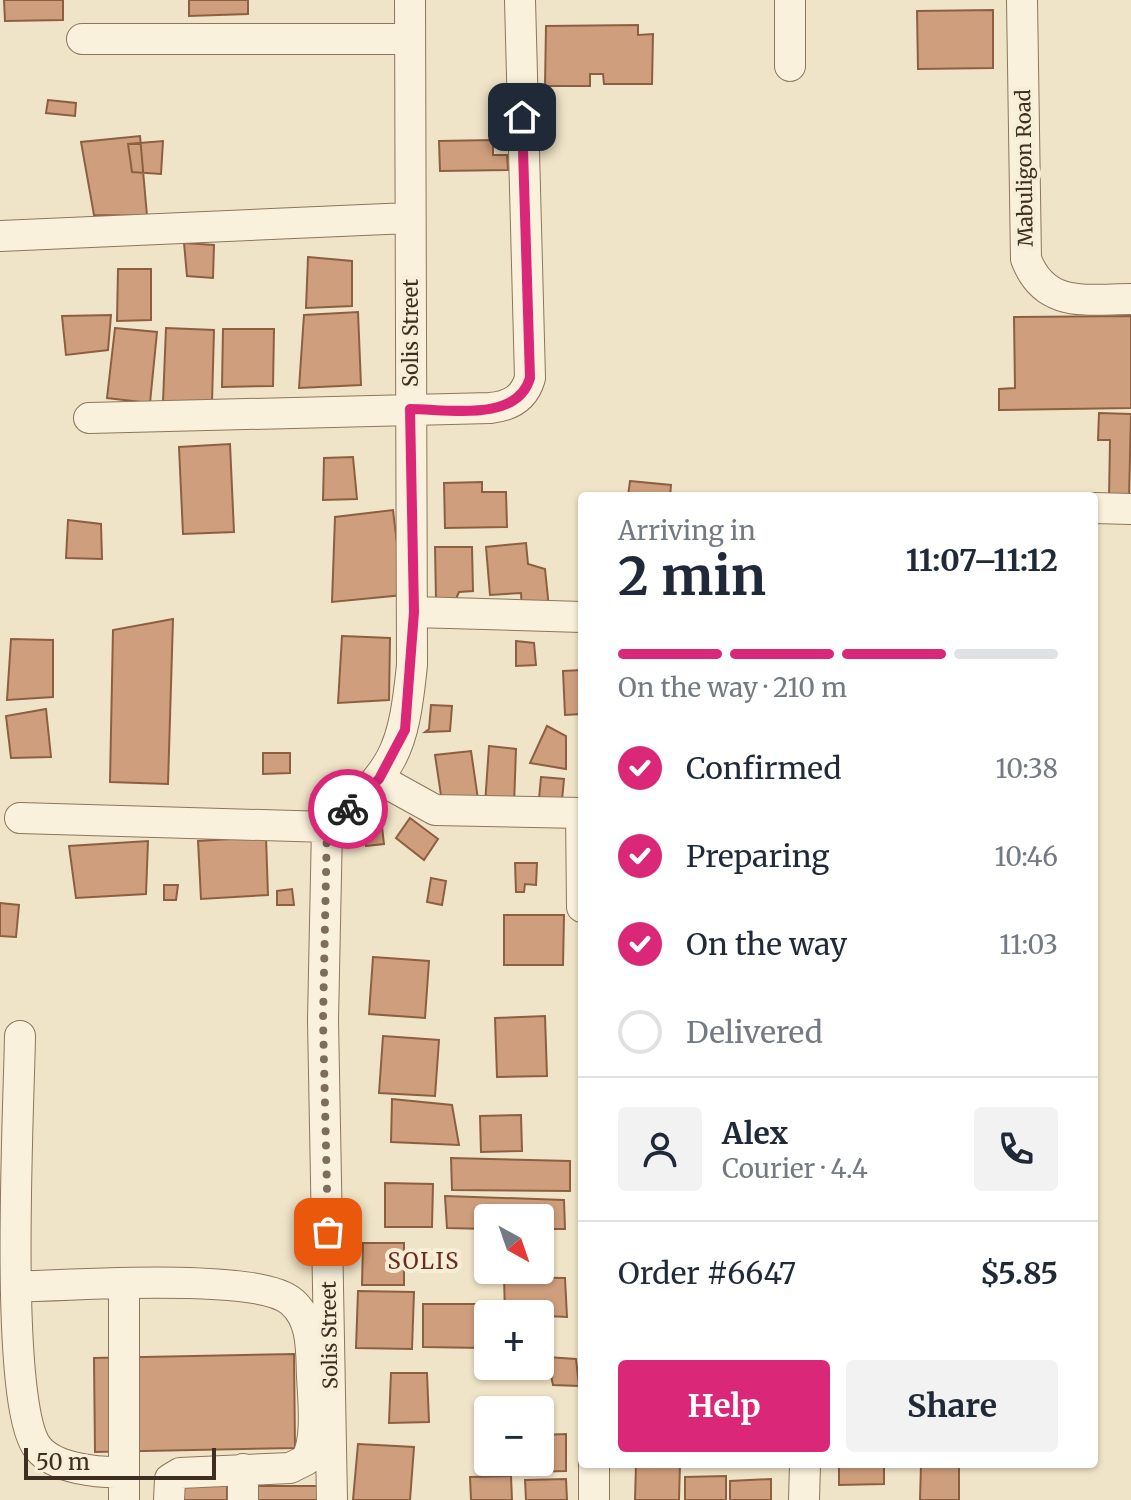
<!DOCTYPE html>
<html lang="en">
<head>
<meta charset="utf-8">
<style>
	body { margin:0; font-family:Merriweather,serif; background:#f2f2f3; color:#1f2937; height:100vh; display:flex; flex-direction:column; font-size:30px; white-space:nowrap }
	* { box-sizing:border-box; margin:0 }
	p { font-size:26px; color:#747a83 }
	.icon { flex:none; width:44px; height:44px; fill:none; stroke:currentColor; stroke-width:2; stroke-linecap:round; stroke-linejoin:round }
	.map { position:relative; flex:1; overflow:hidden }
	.drawer { position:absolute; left:578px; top:492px; width:520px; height:976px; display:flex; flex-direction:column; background:#fff; border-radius:8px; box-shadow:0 2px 6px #0004 }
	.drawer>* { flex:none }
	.needle { width:52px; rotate:140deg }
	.buttons { position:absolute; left:474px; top:1204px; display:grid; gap:16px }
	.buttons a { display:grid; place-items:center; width:80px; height:80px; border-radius:8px; background:#fff; box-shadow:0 2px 6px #0004; font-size:40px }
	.scale { position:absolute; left:24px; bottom:20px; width:192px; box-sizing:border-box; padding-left:8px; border:4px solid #3d2e20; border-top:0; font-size:22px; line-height:28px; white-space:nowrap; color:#3d2e20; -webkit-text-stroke:6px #f7eed8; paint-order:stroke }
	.pin { position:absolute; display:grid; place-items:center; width:68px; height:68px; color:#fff; margin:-34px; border-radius:16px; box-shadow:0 4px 12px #0006 }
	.courier { position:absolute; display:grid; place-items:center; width:80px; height:80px; margin:-40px; border:6px solid #db2777; border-radius:50%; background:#fff; color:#222; box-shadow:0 2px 10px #0007 }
	.summary em { font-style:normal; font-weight:700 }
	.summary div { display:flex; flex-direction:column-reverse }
	.summary { display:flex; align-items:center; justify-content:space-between; height:136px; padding:0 40px }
	h1 { font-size:52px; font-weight:700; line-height:60px }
	.bar { display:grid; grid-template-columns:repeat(4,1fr); gap:12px 8px; align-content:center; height:96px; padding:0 40px }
	.bar i { height:10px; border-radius:6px; background:#e0e1e3 }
	.bar .on { background:#db2777 }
	.bar p { grid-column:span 4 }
	.line { display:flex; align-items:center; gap:20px; padding:0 40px; border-top:2px solid #e0e1e3 }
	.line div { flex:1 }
	.round { display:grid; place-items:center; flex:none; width:84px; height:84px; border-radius:8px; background:#f2f2f3 }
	ol { padding:0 40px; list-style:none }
	li { display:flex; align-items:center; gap:24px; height:88px }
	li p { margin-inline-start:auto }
	li .icon { padding:8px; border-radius:50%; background:#db2777; color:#fff; stroke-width:4 }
	li:last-child { color:#747a83 }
	li i { width:44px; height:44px; border:4px solid #e0e1e3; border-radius:50% }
	.primary-button { display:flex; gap:16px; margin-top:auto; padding:16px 40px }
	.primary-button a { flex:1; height:92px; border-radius:8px; background:#db2777; color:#fff; font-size:32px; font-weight:700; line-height:92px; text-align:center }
	.primary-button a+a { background:#f2f2f3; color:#1f2937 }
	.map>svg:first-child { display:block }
</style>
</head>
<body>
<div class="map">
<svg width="1131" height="1500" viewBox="0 0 1131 1500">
	<rect width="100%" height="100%" fill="#f0e4c8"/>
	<!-- building -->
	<path fill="#cf9f7d" stroke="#8d5f41" stroke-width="2" d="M 4,0 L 63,0 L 63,20 L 5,21 Z
		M 189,0 L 248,0 L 248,14 L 189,16 Z
		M 993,10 L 993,68 L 918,69 L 917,11 Z
		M 638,25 L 638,35 L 653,34 L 652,84 L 604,84 L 603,74 L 590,74 L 590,86 L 545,86 L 546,26 Z
		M 48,100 L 76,103 L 75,116 L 46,113 Z
		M 140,136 L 147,216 L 94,215 L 81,142 Z
		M 493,140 L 493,155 L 507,155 L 508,170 L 440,171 L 439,141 Z
		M 163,141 L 161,174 L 132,172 L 128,144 Z
		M 184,243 L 214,245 L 213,278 L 187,276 Z
		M 308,257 L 352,261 L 352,306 L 306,308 Z
		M 118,269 L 151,269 L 151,320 L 117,321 Z
		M 358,312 L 361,385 L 299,388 L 304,315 Z
		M 111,315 L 108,350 L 66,355 L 62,316 Z
		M 1131,316 L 1131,408 L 999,410 L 999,389 L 1015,388 L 1014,317 Z
		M 115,328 L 157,332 L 150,403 L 107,398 Z
		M 166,328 L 214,330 L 212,403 L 163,402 Z
		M 223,329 L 274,329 L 273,386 L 222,387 Z
		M 1099,413 L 1131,414 L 1129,499 L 1109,499 L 1110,440 L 1098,440 Z
		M 230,444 L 234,532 L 183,534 L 179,447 Z
		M 353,457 L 357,499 L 323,500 L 324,458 Z
		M 630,481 L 671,485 L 670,496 L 628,496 Z
		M 482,482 L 482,492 L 506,492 L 507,527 L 445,528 L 444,483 Z
		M 393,510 L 403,595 L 332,602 L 335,517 Z
		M 68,520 L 101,524 L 102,559 L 66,558 Z
		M 526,543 L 528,564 L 545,569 L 549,608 L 522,610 L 521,593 L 490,595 L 486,547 Z
		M 435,547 L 472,547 L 473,591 L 459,592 L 456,599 L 436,600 Z
		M 173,619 L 168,784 L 110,782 L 113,630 Z
		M 342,636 L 390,638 L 389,700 L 338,703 Z
		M 11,639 L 53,640 L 53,697 L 7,700 Z
		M 516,641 L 534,643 L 536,665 L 516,666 Z
		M 582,670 L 582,714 L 565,715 L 563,671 Z
		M 431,705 L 452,706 L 450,731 L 425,732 L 429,729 Z
		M 46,709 L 51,757 L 11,758 L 6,716 Z
		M 547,726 L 566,736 L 566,769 L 530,763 Z
		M 489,746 L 516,749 L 514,805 L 485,804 Z
		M 471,751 L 478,799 L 442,802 L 435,755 Z
		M 263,753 L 290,753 L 290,773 L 263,774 Z
		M 541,777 L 564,779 L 562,800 L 539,799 Z
		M 381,818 L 384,844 L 366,846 L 362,821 Z
		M 410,818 L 438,839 L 424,860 L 396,838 Z
		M 266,837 L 268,895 L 201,899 L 198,841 Z
		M 148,841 L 146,894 L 76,898 L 69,846 Z
		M 515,863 L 537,863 L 536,885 L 525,884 L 524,892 L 516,892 Z
		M 431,878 L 446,881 L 442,905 L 427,902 Z
		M 164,885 L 178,885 L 176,900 L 164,900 Z
		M 292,889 L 294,905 L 277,905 L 277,891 Z
		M 0,903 L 19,905 L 16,937 L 0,936 Z
		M 504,915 L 564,915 L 563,965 L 504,965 Z
		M 373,957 L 429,961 L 425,1018 L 369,1014 Z
		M 545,1016 L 547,1076 L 497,1077 L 495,1018 Z
		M 383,1036 L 439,1040 L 435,1096 L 379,1093 Z
		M 392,1099 L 452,1105 L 459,1145 L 391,1142 Z
		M 521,1115 L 522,1151 L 481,1152 L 480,1116 Z
		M 451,1158 L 570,1161 L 570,1191 L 452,1190 Z
		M 385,1183 L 433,1184 L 432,1227 L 385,1227 Z
		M 445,1196 L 564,1200 L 565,1229 L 540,1229 L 540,1218 L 488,1218 L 488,1229 L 447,1228 Z
		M 363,1243 L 404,1243 L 404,1285 L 362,1285 Z
		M 504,1277 L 565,1278 L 567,1317 L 505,1314 Z
		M 358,1291 L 414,1292 L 412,1349 L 356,1348 Z
		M 423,1304 L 485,1304 L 484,1348 L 423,1347 Z
		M 294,1354 L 295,1448 L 95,1452 L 94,1358 Z
		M 547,1357 L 576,1359 L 579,1386 L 553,1385 Z
		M 391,1373 L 427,1373 L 429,1422 L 389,1423 Z
		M 566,1434 L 566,1471 L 525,1472 L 525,1462 L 540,1462 L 540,1435 Z
		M 358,1444 L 414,1447 L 410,1500 L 353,1500 Z
		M 636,1464 L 680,1464 L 679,1500 L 635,1500 Z
		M 839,1464 L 884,1464 L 884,1484 L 839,1485 Z
		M 921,1464 L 959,1464 L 959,1500 L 920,1500 Z
		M 511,1476 L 512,1500 L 471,1500 L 470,1477 Z
		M 726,1476 L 726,1500 L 685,1500 L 685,1477 Z
		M 566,1479 L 567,1500 L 526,1500 L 525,1480 Z
		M 771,1479 L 771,1500 L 730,1500 L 730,1481 Z
		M 227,1484 L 227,1500 L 179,1500 L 179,1485 Z
		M 258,1486 L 318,1486 L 318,1500 L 258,1500 Z"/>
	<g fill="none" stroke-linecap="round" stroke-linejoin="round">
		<!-- minor casing -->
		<g stroke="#8d765c" stroke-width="32">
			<path id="minor" d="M 1022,0 L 1026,259 C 1045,309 1087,299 1131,299
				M 82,39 L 410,39
				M 790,66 L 790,0
				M 0,236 L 409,218
				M 89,418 L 490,408 C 510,406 524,399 530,378 L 520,0
				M 1094,508 L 1131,509
				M 414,612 L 582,617
				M 379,779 L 435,810 L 582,813
				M 581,813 L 582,907
				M 20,818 L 327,827
				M 20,1036 C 19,1105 3,1406 38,1448 C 55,1469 99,1473 124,1472
				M 124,1283 L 124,1500
				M 16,1287 C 66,1285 259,1272 292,1302 C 313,1320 311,1351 312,1376 C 313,1400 318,1439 306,1460 L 290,1468 L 180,1473 L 170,1479 L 169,1500
				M 594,1464 L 594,1500
				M 243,1469 L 243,1500
				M 332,1500 L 323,1020 L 327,827 C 395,770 403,752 412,665 L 410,0
				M 804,1500 L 805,1464"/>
		</g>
		<!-- minor -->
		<use href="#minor" stroke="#faf1dc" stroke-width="30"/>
	</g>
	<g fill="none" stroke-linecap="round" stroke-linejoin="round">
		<!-- done -->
		<path stroke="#7c6e5b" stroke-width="8" stroke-dasharray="0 14.4" d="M 328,1232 L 323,1020 L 327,827 L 348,809"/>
		<!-- route -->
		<path stroke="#db2777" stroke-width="10" d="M 348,809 L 379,779 L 405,730 L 414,612 L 410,409 C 447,409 517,423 530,378 L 522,117"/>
	</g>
	<g text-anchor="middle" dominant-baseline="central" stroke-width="8" stroke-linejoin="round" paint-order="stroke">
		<!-- street labels -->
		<g font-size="20" fill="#3d2e20" stroke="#f7eed8">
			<text transform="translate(1024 168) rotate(-91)">Mabuligon Road</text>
			<text transform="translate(410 333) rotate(-90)">Solis Street</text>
			<text transform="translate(329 1335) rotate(-91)">Solis Street</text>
		</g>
		<!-- neighbourhood labels -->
		<g font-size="22" letter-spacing="2" fill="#6b2e1e" stroke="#f7eed8">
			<text x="424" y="1261">SOLIS</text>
		</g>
	</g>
</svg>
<div class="buttons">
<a><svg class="needle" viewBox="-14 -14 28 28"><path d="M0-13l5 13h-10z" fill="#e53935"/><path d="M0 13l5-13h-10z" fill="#747a83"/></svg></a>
<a>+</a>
<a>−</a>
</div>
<div class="scale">50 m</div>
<div class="pin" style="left:328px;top:1232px;background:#ea580c"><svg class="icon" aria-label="bag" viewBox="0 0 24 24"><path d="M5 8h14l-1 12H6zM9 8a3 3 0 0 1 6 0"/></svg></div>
<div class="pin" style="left:522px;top:117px;background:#1f2937"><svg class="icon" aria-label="home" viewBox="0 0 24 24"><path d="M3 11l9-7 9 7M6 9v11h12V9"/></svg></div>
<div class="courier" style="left:348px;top:809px"><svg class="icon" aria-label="bike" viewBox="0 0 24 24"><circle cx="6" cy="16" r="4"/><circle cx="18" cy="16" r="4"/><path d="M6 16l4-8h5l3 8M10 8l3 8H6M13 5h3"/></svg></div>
<section class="drawer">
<div class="summary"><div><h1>2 min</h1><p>Arriving in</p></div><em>11:07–11:12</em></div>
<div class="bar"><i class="on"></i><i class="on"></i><i class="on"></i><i></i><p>On the way · 210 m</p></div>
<ol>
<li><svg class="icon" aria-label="check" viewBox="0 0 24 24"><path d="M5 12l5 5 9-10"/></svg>Confirmed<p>10:38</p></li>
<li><svg class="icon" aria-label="check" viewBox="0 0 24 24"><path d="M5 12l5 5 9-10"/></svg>Preparing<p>10:46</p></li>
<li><svg class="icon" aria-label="check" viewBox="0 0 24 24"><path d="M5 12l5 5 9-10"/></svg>On the way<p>11:03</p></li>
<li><i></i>Delivered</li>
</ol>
<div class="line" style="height:144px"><a class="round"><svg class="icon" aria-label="person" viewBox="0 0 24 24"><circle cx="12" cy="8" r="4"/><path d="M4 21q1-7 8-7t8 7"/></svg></a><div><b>Alex</b><p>Courier · 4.4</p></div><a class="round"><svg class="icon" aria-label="phone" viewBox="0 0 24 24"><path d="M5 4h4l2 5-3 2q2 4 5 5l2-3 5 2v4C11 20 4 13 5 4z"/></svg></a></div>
<div class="line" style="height:104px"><div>Order #6647</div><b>$5.85</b></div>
<div class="primary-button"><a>Help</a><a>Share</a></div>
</section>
</div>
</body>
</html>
